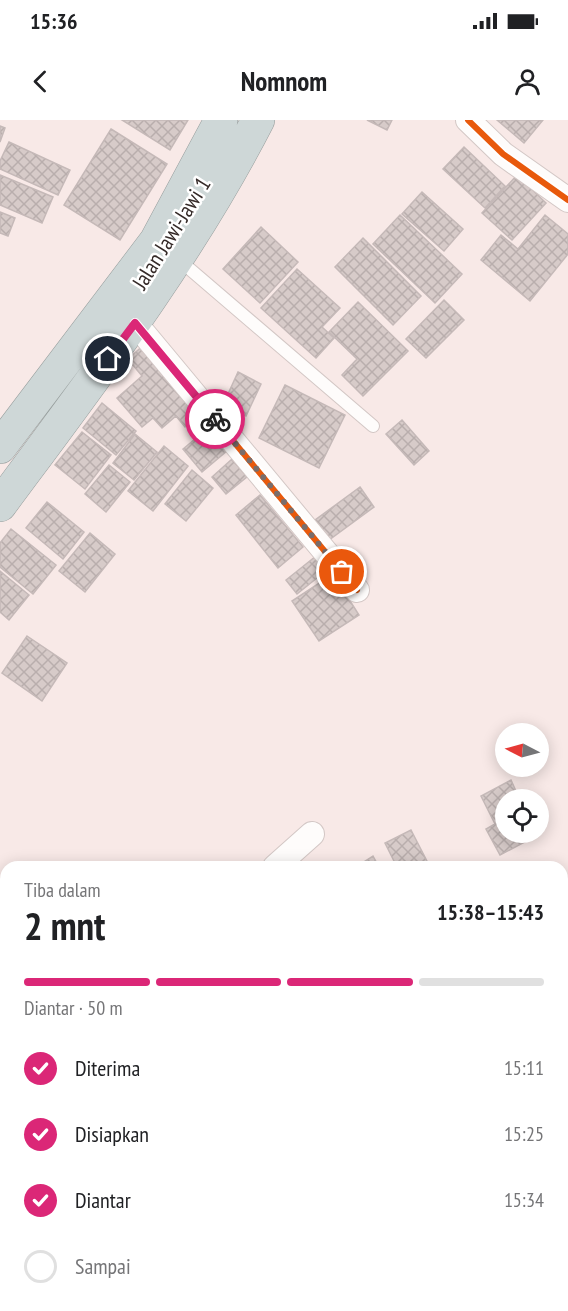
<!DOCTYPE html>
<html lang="id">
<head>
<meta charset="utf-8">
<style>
	body { margin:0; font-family:"PT Sans Narrow",sans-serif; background:#f6f6f6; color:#202124; height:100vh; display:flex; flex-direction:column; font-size:22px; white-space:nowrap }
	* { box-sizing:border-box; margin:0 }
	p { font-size:20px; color:#757577 }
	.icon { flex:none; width:33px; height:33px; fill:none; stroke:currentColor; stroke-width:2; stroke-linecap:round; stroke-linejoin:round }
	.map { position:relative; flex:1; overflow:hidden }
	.side { position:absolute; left:0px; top:741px; width:568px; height:450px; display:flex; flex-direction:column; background:#fff; border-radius:18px 18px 0 0; box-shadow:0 3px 15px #0003 }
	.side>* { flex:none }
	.needle { width:39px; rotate:276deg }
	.controls { position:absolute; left:495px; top:603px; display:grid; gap:12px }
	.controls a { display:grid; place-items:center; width:54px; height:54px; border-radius:50%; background:#fff; box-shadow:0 3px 15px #0003; font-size:30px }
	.pin { position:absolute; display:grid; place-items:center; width:51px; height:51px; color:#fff; margin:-26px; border:3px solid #fff; border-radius:50%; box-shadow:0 2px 6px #0007 }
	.courier { position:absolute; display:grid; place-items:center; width:60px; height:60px; margin:-30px; border:4px solid #db2777; border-radius:50%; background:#fff; color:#222; box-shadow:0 2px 8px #0007 }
	.headline em { font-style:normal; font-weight:700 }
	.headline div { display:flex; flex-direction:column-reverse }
	.headline { display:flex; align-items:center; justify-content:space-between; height:102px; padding:0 24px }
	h1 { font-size:39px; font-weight:700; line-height:45px }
	.bar { display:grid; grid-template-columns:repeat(4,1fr); gap:9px 6px; align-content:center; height:72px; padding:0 24px }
	.bar i { height:8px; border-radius:4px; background:#e0e0e0 }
	.bar .on { background:#db2777 }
	.bar p { grid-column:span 4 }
	ol { padding:0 24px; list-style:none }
	li { display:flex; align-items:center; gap:18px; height:66px }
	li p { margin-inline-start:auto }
	li .icon { padding:6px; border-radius:50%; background:#db2777; color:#fff; stroke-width:4 }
	li:last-child { color:#757577 }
	li i { width:33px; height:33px; border:3px solid #e0e0e0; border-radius:50% }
	.status { display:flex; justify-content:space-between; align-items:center; height:42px; padding:0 30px; background:#fff; direction:ltr }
	.status svg { height:16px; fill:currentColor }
	header { display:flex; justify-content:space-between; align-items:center; height:78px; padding:0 24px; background:#fff; font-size:27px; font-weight:700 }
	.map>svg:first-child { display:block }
</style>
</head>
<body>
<div class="status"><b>15:36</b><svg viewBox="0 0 49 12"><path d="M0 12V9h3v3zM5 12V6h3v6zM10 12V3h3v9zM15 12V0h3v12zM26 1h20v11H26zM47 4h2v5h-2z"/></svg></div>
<header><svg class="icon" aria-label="back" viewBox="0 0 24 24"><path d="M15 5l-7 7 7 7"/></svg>Nomnom<svg class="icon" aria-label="person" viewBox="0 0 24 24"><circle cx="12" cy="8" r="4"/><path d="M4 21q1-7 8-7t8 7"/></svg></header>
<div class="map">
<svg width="568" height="1191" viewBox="0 0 568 1191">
	<defs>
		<pattern id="building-cross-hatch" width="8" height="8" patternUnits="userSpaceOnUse" patternTransform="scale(1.5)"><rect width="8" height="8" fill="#d7cbc9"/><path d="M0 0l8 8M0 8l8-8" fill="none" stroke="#b9aead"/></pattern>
	</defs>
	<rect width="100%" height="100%" fill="#f8e9e7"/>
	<!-- building -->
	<path fill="url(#building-cross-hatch)" stroke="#c5b9b8" stroke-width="1.5" d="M 122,0 L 188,0 L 170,30 Z
		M 367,0 L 392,0 L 387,10 Z
		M 497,0 L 543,0 L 524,23 Z
		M 0,6 L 5,8 L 0,22 Z
		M 111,9 L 167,44 L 120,120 L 64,85 Z
		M 9,22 L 70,50 L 58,75 L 0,49 L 0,41 Z
		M 464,27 L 505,66 L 485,88 L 443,49 Z
		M 0,55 L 53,77 L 42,103 L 0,85 Z
		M 517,55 L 546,83 L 512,120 L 482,93 Z
		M 422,72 L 463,109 L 444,131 L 402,94 Z
		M 0,92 L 15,98 L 8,116 L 0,113 Z
		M 400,95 L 462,154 L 435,183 L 373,124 Z
		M 545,95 L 568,114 L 568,134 L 530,181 L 481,140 L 501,115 L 518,129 Z
		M 261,107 L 298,142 L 260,183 L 223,149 Z
		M 363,118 L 421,176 L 393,205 L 335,147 Z
		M 297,149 L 340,188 L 322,207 L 334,218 L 316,238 L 261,188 Z
		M 444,180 L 464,200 L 426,238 L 406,219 Z
		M 358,182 L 408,231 L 363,276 L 342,255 L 357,239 L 329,212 Z
		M 147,222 L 204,290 L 185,307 L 176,296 L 162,308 L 153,298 L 142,307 L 117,278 L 142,256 L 128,239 Z
		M 238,252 L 261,264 L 246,296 L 223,285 Z
		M 285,265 L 345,295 L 319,348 L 259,318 Z
		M 102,283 L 136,311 L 116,335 L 83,308 Z
		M 402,300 L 429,331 L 414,345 L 386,314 Z
		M 207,309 L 227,331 L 202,352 L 183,329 Z
		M 82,312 L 111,335 L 85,369 L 55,345 Z
		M 135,314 L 157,332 L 134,360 L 113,343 Z
		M 164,326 L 188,346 L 153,391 L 128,371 Z
		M 232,339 L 247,357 L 226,374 L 212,357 Z
		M 109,345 L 130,362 L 106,392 L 85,374 Z
		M 192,350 L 213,368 L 186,401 L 165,384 Z
		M 360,367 L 374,387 L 325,423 L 311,403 Z
		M 260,375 L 303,427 L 278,448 L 236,395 Z
		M 47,382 L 84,412 L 63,439 L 26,408 Z
		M 11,409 L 56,445 L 33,474 L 0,447 L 0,423 Z
		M 90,413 L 115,434 L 85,472 L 59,451 Z
		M 316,436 L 327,450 L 297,474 L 286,460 Z
		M 0,451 L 29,475 L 9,500 L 0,492 Z
		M 333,454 L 359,495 L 319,521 L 292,481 Z
		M 27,516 L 67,543 L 42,581 L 2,553 Z
		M 511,660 L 520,680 L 506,680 L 506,712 L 537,712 L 538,715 L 500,735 L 486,709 L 495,704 L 481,676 Z
		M 411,710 L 430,747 L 397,747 L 385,723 Z
		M 373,736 L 379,747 L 356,747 Z
		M 0,877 L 5,897 L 0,898 Z
		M 6,918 L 6,947 L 0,949 L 0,920 Z"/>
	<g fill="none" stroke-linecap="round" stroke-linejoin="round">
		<!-- service casing -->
		<g stroke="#d3c7c5" stroke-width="14">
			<path id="service" d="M 178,139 L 373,306"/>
		</g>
		<!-- minor casing -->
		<g stroke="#d3c7c5" stroke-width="26">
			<path id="minor" d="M 468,0 L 503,34 L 568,80
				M 135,203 L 357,470
				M 275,747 L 312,714
				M 160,1185 L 163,1191"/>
		</g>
		<!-- trunk casing -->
		<g stroke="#969d9c" stroke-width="34">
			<path id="trunk" d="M 0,327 L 156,121 L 221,0
				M 0,385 C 92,261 187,138 258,0"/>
		</g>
		<!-- service -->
		<use href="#service" stroke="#fefcfb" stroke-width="12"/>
		<!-- minor -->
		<use href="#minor" stroke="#fefcfb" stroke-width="24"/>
		<!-- trunk -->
		<use href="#trunk" stroke="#ced7d7" stroke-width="33"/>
		<!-- cycleway casing -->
		<g stroke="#fff" stroke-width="10">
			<path id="cycleway" d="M 468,0 L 503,34 L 568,80
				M 135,203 L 357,470"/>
		</g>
		<!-- cycleway -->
		<use href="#cycleway" stroke="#e8590c" stroke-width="6"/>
	</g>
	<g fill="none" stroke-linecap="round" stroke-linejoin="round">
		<!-- done -->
		<path stroke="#796d6b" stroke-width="6" stroke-dasharray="0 10.8" d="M 215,299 L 342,452"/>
		<!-- route -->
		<path stroke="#db2777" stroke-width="8" d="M 108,239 L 135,203 L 215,299"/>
	</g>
	<g text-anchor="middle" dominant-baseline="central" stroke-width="5" stroke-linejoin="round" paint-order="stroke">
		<!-- street labels -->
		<g font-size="22" fill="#352a28" stroke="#fff">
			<text transform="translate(171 113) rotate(-58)">Jalan Jawi-Jawi 1</text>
		</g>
	</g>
</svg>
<div class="controls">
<a><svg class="needle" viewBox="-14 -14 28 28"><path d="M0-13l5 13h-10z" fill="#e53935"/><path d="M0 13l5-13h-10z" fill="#757577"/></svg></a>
<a><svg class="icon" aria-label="locate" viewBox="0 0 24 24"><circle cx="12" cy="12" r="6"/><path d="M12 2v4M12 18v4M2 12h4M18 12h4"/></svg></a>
</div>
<div class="pin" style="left:342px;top:452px;background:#ea580c"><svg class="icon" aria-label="bag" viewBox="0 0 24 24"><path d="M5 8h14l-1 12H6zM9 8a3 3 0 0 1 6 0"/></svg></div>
<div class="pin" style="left:108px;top:239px;background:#1f2937"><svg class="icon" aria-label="home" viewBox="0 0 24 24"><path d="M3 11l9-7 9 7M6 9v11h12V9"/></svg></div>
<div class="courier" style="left:215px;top:299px"><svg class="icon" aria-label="bike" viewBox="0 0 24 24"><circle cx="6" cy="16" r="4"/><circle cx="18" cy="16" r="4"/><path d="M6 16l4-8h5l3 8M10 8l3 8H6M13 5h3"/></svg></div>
<section class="side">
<div class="headline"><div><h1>2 mnt</h1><p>Tiba dalam</p></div><em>15:38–15:43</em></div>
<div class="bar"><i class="on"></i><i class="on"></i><i class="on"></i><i></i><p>Diantar · 50 m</p></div>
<ol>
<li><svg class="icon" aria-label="check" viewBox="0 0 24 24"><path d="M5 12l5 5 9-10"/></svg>Diterima<p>15:11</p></li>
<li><svg class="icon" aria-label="check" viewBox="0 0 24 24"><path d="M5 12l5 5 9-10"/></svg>Disiapkan<p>15:25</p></li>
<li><svg class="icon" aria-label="check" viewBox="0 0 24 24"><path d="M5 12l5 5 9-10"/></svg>Diantar<p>15:34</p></li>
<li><i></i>Sampai</li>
</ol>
</section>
</div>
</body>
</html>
